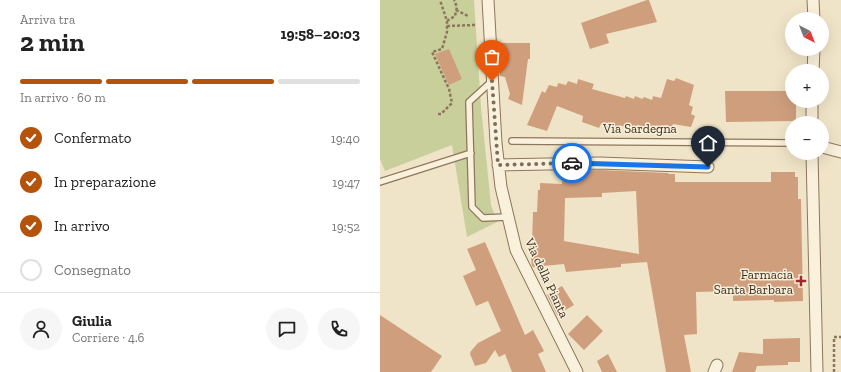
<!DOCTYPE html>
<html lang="it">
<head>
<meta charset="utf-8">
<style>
	body { margin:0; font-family:"Zilla Slab",serif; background:#f6f6f6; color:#222; height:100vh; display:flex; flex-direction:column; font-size:15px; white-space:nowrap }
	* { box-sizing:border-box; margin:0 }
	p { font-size:13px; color:#767676 }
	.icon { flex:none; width:22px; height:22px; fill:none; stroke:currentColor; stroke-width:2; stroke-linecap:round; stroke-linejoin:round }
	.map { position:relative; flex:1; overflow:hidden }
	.sheet { display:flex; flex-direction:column; background:#fff; width:380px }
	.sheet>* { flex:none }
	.needle { width:26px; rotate:138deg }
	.tools { position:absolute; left:405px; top:12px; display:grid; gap:8px }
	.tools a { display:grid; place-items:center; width:44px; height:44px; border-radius:50%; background:#fff; box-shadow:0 4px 16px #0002; font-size:20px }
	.pin { position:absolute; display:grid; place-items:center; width:34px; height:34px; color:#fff; margin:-41px -17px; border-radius:50% 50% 50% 0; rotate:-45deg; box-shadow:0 0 4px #0007 }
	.pin .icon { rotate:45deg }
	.courier { position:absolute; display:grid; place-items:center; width:40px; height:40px; margin:-20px; border:3px solid #1a73e8; border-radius:50%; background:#fff; color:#222; box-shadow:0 1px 5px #0007 }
	.summary em { font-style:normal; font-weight:800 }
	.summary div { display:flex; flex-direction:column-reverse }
	.summary { display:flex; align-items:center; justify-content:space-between; height:68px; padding:0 20px }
	h1 { font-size:26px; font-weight:800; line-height:30px }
	.bar { display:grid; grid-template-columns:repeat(4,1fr); gap:6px 4px; align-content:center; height:48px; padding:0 20px }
	.bar i { height:5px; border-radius:3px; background:#e0e0e0 }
	.bar .active { background:#b45309 }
	.bar p { grid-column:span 4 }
	.line { display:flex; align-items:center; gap:10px; padding:0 20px; border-top:1px solid #e0e0e0 }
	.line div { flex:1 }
	.round { display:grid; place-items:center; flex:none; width:42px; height:42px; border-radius:21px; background:#f6f6f6 }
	ol { padding:0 20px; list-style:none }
	li { display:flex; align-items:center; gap:12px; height:44px }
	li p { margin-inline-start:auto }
	li .icon { padding:4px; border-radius:50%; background:#b45309; color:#fff; stroke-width:4 }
	li:last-child { color:#767676 }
	li i { width:22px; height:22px; border:2px solid #e0e0e0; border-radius:50% }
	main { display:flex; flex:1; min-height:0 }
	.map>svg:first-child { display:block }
</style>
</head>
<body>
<main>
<section class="sheet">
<div class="summary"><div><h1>2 min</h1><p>Arriva tra</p></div><em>19:58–20:03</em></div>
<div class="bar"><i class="active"></i><i class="active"></i><i class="active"></i><i></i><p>In arrivo · 60 m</p></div>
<ol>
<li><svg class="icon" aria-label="check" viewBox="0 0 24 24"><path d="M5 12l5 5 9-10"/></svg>Confermato<p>19:40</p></li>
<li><svg class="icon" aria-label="check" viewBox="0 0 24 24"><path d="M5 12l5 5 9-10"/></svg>In preparazione<p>19:47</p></li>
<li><svg class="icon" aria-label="check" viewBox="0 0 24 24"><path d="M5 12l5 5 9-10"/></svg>In arrivo<p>19:52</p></li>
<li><i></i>Consegnato</li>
</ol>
<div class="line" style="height:72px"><a class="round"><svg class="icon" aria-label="person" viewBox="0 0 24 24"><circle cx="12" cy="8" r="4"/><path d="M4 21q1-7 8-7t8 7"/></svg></a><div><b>Giulia</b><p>Corriere · 4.6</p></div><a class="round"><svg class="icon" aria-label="chat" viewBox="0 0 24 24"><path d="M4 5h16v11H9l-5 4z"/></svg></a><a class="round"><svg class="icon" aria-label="phone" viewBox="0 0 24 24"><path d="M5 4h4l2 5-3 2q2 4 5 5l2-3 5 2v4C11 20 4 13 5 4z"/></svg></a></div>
</section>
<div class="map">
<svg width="461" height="372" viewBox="0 0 461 372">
	<rect width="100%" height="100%" fill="#f0e4c8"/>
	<!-- green -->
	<path fill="#c9cf9b" d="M 0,0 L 94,0 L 101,107 L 111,205 L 117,222 L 87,237 L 72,145 L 5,171 L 0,159 Z"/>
	<!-- building -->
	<path fill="#cf9f7d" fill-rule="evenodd" d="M 267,0 L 269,0 L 277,22 L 226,34 L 229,43 L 210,49 L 201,23 Z
		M 120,43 L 150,43 L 150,59 L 148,59 L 142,105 L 128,99 L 130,94 L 125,77 L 120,76 Z
		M 69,49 L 82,79 L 69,85 L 55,54 Z
		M 296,78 L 314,85 L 309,105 L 313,107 L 311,114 L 315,116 L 311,127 L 293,124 L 292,127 L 285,125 L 283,128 L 276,125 L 274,127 L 266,124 L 265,128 L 257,125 L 255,127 L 249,124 L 247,128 L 240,125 L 239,128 L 230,125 L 229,128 L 221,124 L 219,128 L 202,122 L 203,116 L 177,106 L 167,131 L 147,125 L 162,91 L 165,93 L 169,85 L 177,87 L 178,83 L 186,85 L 188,81 L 197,84 L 198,79 L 214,84 L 212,89 L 245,98 L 246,96 L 254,99 L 255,96 L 262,99 L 264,97 L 272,100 L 273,96 L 281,98 L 287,79 L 294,81 Z
		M 345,91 L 412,91 L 412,101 L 416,101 L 416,121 L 346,122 Z
		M 220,170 L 288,173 L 289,174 L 295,174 L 295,182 L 391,182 L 391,172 L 415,172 L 415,177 L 418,177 L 418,199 L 421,199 L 423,301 L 394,302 L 394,300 L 353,301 L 353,291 L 316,292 L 317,334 L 304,335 L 311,372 L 286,372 L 267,262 L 241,264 L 241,267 L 186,272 L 184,264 L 153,267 L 152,266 L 149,242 L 152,242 L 153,212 L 157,212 L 158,190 L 160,190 L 160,183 L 182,184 L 183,171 ZM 256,191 L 259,254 L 184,241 L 185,198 L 222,197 L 222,193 Z
		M 105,242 L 145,335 L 153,330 L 164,351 L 158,354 L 166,372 L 132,372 L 125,354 L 119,357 L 115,350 L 106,363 L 95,366 L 90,354 L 91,351 L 98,343 L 121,331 L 108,301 L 96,306 L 83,276 L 96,270 L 87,249 Z
		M 182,286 L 194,305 L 177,315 L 167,295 Z
		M 0,315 L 62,356 L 51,372 L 0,372 Z
		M 207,315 L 223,331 L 204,350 L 188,334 Z
		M 420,338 L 420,362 L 408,362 L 408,365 L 377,366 L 375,372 L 352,372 L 359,352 L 383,354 L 383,339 Z
		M 228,354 L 237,372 L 222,372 L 217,361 Z"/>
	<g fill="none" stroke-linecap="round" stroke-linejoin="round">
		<!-- service casing -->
		<g stroke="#8d765c" stroke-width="8">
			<path id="service" d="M 112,81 L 89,102 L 92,207 L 103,218 L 128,217
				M 132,141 L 412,143
				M 0,182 L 91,153"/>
		</g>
		<!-- minor casing -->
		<g stroke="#8d765c" stroke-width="13">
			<path id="minor" d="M 108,0 L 116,143 L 121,187 L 136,250 L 197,372
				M 433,0 L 434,19
				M 433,71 L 434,49
				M 432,123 L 432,101
				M 442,147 L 461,152
				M 432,153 L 437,372
				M 118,165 L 220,163 L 328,167
				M 334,372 L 337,365"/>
		</g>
		<!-- path -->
		<path stroke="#8d765c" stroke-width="2.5" stroke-dasharray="3 2" stroke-linecap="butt" d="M 76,10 L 88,16
			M 67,21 L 75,16 L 77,7 L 74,0
			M 67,26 L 95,25
			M 58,114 L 61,114 L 72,103 L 69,89 L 52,52 L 62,49 L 67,32 L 67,21 L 60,0
			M 454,372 L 454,337 L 461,337"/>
		<!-- service -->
		<use href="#service" stroke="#faf1dc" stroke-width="5.5"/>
		<!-- minor -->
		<use href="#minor" stroke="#faf1dc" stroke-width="11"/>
	</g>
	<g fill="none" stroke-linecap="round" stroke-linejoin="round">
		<!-- done -->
		<path stroke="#7c6e5b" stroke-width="4" stroke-dasharray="0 7.2" d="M 112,81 L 118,165 L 192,163"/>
		<!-- route -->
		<path stroke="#1a73e8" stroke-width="5" d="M 192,163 L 328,167"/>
	</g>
	<!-- markers -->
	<path fill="#9e2a2b" stroke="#f7eed8" stroke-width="1.5" d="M419 275h4v4h4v4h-4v4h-4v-4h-4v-4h4z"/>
	<g text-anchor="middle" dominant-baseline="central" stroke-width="3" stroke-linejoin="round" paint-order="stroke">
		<!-- street labels -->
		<g font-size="13" fill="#3d2e20" stroke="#f7eed8">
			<text x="260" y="128">Via Sardegna</text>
			<text transform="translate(167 278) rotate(65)">Via della Pianta</text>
		</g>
		<!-- poi labels -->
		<g font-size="13" fill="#3d2e20" stroke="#f7eed8" text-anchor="end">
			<text x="413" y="274">Farmacia<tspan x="413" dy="15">Santa Barbara</tspan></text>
		</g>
	</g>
</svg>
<div class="tools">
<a><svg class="needle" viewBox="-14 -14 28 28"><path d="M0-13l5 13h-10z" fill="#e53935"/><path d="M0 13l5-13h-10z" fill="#767676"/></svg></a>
<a>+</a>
<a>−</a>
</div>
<div class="pin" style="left:112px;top:81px;background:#ea580c"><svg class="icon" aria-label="bag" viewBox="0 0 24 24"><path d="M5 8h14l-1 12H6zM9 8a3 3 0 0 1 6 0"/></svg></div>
<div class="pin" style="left:328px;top:167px;background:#1f2937"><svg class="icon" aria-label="home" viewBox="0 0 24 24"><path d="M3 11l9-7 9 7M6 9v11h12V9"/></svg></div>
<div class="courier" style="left:192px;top:163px"><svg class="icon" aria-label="car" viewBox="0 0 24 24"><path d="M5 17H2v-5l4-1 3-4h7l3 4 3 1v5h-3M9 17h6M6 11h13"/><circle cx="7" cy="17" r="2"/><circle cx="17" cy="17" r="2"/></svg></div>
</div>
</main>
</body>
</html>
